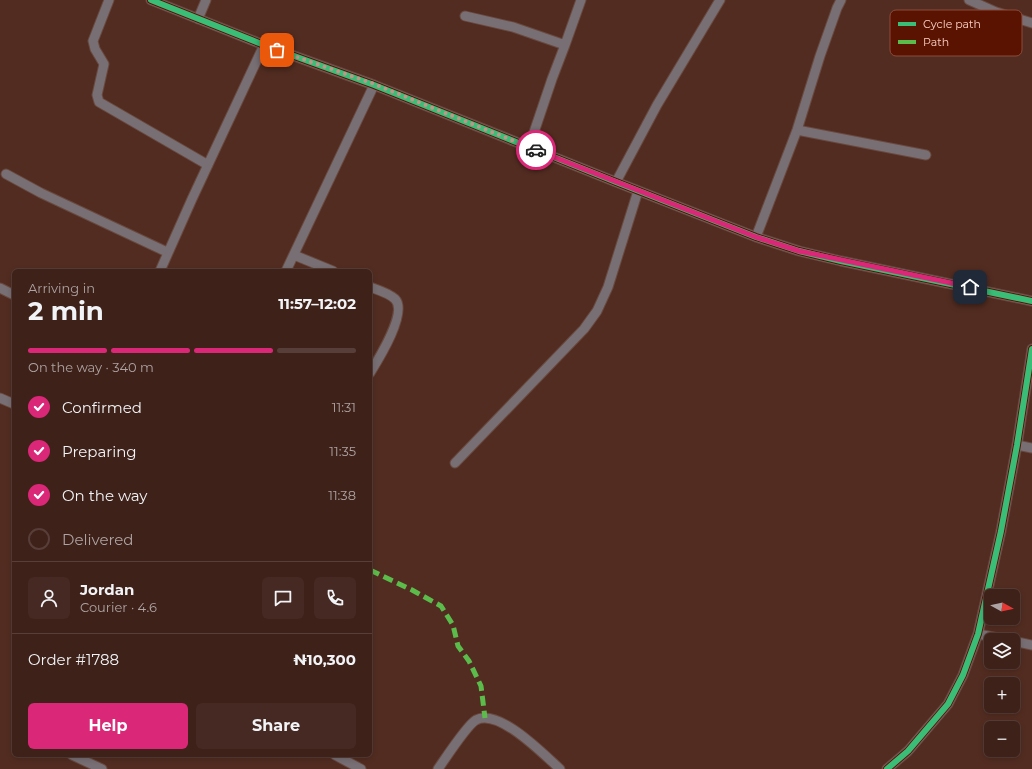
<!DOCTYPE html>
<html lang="en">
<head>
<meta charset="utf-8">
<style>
	body { margin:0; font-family:Montserrat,sans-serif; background:#452922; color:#f1f3f6; height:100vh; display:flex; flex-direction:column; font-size:15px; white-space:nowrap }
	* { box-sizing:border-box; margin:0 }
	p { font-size:13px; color:#ada3a2 }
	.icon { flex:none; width:22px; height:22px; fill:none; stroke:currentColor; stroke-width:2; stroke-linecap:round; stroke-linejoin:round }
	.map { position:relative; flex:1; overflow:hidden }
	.panel { position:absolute; left:12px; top:269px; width:360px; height:488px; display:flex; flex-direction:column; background:#3e2119; border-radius:6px; box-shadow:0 2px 6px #0003,0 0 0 1px #573e38 }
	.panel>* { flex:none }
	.needle { width:26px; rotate:98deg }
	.buttons { position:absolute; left:984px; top:589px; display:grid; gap:8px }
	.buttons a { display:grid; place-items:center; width:36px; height:36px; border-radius:6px; background:#3e2119; box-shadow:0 2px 6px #0003,0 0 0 1px #573e38; font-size:20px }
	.pin { position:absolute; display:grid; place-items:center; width:34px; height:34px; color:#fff; margin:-17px; border-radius:8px; box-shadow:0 2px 6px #0006 }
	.courier { position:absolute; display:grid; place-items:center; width:40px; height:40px; margin:-20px; border:3px solid #db2777; border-radius:50%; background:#fff; color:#222; box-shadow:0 1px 5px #0007 }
	.summary em { font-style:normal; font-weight:700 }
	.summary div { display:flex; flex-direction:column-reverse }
	.summary { display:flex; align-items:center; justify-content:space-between; height:68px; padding:0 16px }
	h1 { font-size:26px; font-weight:700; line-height:30px }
	.bar { display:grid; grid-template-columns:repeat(4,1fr); gap:6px 4px; align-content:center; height:48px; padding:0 16px }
	.bar i { height:5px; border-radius:3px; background:#573e38 }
	.bar .current { background:#db2777 }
	.bar p { grid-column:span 4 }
	.line { display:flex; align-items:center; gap:10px; padding:0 16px; border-top:1px solid #573e38 }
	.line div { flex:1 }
	.round { display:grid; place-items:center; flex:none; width:42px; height:42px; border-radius:6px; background:#452922 }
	ol { padding:0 16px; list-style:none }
	li { display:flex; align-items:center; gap:12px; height:44px }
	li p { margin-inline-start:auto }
	li .icon { padding:4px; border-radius:50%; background:#db2777; color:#fff; stroke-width:4 }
	li:last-child { color:#ada3a2 }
	li i { width:22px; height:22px; border:2px solid #573e38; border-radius:50% }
	.primary-button { display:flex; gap:8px; margin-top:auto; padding:8px 16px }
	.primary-button a { flex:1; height:46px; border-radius:6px; background:#db2777; color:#fff; font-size:16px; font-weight:700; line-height:46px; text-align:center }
	.primary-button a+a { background:#452922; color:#f1f3f6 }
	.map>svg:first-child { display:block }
</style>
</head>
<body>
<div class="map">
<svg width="1032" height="769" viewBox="0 0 1032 769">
	<rect width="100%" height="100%" fill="#522c21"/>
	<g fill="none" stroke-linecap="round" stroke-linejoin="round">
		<!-- minor casing -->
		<g stroke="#69493f" stroke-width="11">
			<path id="minor" d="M 109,0 L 93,41 L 95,49 L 104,64 L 97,95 L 99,102 L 208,165
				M 151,0 L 264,45 L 374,85 L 616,182 L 756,237 L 799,251 L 841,261 L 1032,301
				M 969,0 L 996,12 L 1032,23
				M 465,16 L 513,27 L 565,45
				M 198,19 L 206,0
				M 797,130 L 926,155
				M 529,147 L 552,79 L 565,45 L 581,0
				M 6,174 L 41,193 L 167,252
				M 616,182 L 657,105 L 720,0
				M 756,237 L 797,130 L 820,56 L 837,8 L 841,0
				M 294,255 L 333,271
				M 160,271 L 192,199 L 264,45
				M 286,271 L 374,85
				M 370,287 C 378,290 389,293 395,299 C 408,312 378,360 370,373
				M 0,288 L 14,295
				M 0,398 L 14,404
				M 1017,445 L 1032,448
				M 455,463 L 584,329 L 597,311 L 608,287 L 638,191
				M 978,634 L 1008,640
				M 1013,641 L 1032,645
				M 72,755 L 102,769
				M 335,755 L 361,769
				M 438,769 C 445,759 467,725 476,720 C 499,708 543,754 560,769
				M 887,769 L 908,751 L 948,704 L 963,675 L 978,634 L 1001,531 L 1017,445 L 1032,349"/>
		</g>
		<!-- minor -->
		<use href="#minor" stroke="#786f74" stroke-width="9"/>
		<!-- quiet -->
		<path stroke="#5cbc4b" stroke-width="5" stroke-dasharray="10 5" stroke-linecap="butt" d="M 370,570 L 412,590 L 441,606 L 453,625 L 458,646 L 469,661 L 481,686 L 485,718"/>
		<!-- cycleway casing -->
		<g stroke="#5a1301" stroke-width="8">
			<path id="cycleway" d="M 151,0 L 264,45 L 374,85 L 616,182 L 756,237 L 799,251 L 841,261 L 1032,301
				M 887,769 L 908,751 L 948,704 L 963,675 L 978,634 L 1001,531 L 1017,445 L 1032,349"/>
		</g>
		<!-- cycleway -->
		<use href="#cycleway" stroke="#3abd76" stroke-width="6"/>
	</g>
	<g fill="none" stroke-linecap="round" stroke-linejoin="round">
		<!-- done -->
		<path stroke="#c0968b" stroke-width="4" stroke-dasharray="0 7.2" d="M 277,50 L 374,84 L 536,150"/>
		<!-- route -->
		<path stroke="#db2777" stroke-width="5" d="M 536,150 L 756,237 L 799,251 L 970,287"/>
	</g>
	<!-- legend -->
	<rect x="890" y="10" width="132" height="46" rx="6" fill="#5a1301" stroke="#8b4b3c" stroke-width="1"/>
	<rect x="898" y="22" width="18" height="4" fill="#3abd76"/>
	<rect x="898" y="40" width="18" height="4" fill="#5cbc4b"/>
	<g font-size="11" fill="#fccfc4">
		<text x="923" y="28">Cycle path</text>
		<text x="923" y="46">Path</text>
	</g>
</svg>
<div class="buttons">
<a><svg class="needle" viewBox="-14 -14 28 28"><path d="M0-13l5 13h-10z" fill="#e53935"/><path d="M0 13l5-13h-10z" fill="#ada3a2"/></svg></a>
<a><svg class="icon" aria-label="layers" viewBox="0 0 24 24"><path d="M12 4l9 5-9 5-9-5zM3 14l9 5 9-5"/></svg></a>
<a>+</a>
<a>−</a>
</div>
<div class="pin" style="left:277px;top:50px;background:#ea580c"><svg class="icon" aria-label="bag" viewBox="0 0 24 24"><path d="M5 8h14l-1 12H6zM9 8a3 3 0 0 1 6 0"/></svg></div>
<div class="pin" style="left:970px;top:287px;background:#1f2937"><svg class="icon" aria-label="home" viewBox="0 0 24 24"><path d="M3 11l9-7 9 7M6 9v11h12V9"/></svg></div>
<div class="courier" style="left:536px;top:150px"><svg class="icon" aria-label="car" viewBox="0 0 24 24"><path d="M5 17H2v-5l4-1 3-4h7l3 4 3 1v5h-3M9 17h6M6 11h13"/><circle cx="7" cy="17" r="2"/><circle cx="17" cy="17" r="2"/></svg></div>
<section class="panel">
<div class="summary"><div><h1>2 min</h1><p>Arriving in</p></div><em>11:57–12:02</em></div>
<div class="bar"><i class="current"></i><i class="current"></i><i class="current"></i><i></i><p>On the way · 340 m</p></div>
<ol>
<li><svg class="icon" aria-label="check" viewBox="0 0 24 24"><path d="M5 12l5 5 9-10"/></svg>Confirmed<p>11:31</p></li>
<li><svg class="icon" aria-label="check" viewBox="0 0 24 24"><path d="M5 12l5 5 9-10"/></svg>Preparing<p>11:35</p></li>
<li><svg class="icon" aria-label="check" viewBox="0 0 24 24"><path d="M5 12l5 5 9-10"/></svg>On the way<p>11:38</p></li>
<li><i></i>Delivered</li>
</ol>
<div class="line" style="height:72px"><a class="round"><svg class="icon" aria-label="person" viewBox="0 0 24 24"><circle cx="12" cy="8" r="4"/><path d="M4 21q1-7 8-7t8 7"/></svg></a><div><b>Jordan</b><p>Courier · 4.6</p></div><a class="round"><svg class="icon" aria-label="chat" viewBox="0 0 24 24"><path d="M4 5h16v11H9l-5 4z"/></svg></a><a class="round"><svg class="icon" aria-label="phone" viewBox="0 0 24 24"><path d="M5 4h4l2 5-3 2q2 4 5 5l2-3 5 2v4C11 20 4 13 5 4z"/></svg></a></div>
<div class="line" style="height:52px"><div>Order #1788</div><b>₦10,300</b></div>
<div class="primary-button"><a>Help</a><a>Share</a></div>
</section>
</div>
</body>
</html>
